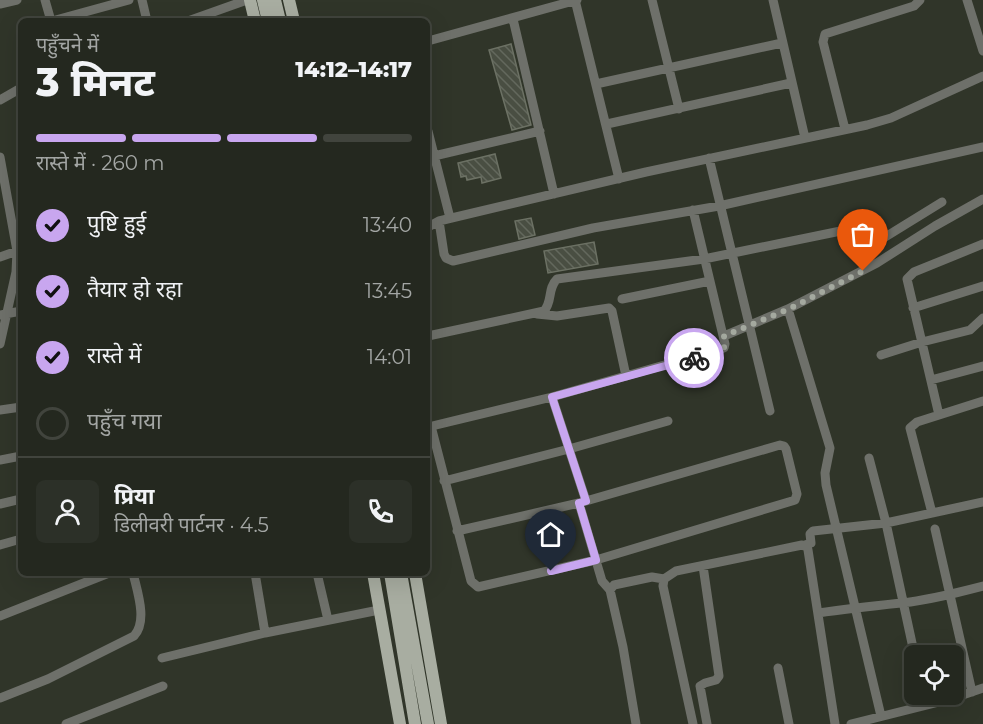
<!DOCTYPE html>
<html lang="hi">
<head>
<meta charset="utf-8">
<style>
	body { margin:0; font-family:Montserrat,"Noto Sans Devanagari",sans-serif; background:#2c3028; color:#f1f3f6; height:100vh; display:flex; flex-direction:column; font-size:22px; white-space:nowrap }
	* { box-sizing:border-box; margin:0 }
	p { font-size:20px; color:#a3a6a4 }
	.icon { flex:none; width:33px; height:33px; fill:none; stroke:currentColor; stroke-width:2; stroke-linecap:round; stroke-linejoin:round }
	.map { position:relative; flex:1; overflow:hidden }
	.drawer { position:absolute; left:18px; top:18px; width:412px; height:558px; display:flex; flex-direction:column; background:#24281f; border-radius:9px; box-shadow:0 6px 24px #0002,0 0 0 2px #41443d }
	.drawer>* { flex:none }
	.controls { position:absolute; left:904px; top:645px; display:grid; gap:12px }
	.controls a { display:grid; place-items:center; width:60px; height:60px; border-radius:9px; background:#24281f; box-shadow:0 6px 24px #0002,0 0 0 2px #41443d; font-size:30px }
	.pin { position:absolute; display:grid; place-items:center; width:51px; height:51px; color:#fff; margin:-62px -26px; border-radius:50% 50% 50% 0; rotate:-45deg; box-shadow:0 0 6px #0007 }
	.pin .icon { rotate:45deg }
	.courier { position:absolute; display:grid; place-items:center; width:60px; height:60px; margin:-30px; border:4px solid #c8a6ef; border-radius:50%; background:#fff; color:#222; box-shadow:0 2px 8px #0007 }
	.summary em { font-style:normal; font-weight:800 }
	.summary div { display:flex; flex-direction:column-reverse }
	.summary { display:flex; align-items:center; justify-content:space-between; height:102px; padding:0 18px }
	h1 { font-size:39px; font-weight:800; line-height:45px }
	.bar { display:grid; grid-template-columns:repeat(4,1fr); gap:9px 6px; align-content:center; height:72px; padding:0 18px }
	.bar i { height:8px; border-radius:4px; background:#41443d }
	.bar .active { background:#c8a6ef }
	.bar p { grid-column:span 4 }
	.line { display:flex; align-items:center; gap:15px; padding:0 18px; border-top:2px solid #41443d }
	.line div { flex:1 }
	.round { display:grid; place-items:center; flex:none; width:63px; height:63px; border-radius:9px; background:#2c3028 }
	ol { padding:0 18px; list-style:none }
	li { display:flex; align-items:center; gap:18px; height:66px }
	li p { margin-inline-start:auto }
	li .icon { padding:6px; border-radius:50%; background:#c8a6ef; color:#111; stroke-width:4 }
	li:last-child { color:#a3a6a4 }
	li i { width:33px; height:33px; border:3px solid #41443d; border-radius:50% }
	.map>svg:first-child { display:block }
</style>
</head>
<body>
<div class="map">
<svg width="983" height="724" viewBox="0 0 983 724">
	<defs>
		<pattern id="building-back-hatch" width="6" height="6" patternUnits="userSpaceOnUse" patternTransform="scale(1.5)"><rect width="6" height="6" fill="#494e42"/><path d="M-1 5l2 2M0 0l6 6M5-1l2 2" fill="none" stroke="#63685d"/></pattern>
	</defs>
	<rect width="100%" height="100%" fill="#303529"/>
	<!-- building -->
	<path fill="url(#building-back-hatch)" stroke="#6c7164" stroke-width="1.5" d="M 511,44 L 531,125 L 512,130 L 489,50 Z
		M 495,154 L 501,178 L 482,183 L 481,177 L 467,180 L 466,176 L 461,177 L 458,163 Z
		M 531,218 L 535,235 L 519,239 L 515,221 Z
		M 594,242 L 598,264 L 548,273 L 544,251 Z"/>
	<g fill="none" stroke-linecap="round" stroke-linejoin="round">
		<!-- minor -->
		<path stroke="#6e706a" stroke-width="9" d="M 45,0 L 51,21
			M 142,0 L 147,21
			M 575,0 L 619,179
			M 652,0 L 679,109
			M 773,0 L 805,138
			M 967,0 L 983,51
			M 0,4 L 17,0
			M 513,19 L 554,194
			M 52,21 L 129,0
			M 188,21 L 247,0
			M 428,41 L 577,0
			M 596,84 L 782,43
			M 0,100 L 21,88
			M 607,124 L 791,83
			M 845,129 L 823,42 L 825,34 L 914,6 L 920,0
			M 428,131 L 450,218
			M 434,156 L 540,131
			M 0,157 L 17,251 L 16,272 L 0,344
			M 709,158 L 770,411
			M 439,221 L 444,254 L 446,258 L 453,261 L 593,228 L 719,206 L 983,147
			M 428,227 L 439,221 L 646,172 L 867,125 L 891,118 L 983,76
			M 0,257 L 17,251
			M 622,299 L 710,281
			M 913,308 L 983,286
			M 788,309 L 830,448 L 825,473 L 826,485 L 881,716
			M 537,314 L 557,316 L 609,308 L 612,311 L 626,376
			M 0,315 L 21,311
			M 428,336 L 544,311 C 553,301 547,289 557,279 L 704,259 L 865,226 L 875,236 L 882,239 L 942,202
			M 724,336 L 788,309 L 877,263 L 935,226 L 983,199
			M 881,355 L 922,342 L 970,330 L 983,318
			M 931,380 L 983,366
			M 552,397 L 586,501
			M 0,410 L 21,407
			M 939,415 L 907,279 L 914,272 L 983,244
			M 431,426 L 471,581 L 478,587 L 596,560 L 792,501 L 795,500 L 797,494 L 786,449 L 784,446 L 780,445 L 579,503 L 457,531
			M 428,427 L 552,397 L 724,348 L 725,344 L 693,210
			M 869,458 L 886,523 L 915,657
			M 0,460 L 21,456
			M 444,481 L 569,449 L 668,421
			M 579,503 L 602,581 L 610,590
			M 0,504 L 21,499
			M 932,513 L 910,428 L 917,422 L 983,401
			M 935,529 L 972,692
			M 0,545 L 21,539
			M 805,545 L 811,543 L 810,534 L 813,531 L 886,523 L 983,502
			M 703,566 L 719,676 L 716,680 L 705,683 L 700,686 L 707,724
			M 255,573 L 265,633
			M 317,573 L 328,620
			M 818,613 C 846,609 873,606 901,603 C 929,600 956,593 983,586
			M 0,616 L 109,573
			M 162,658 L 265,633 L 379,610
			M 778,668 L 789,724
			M 0,698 L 48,679 L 134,636 C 148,621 137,591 133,573
			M 66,724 L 163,686
			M 636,724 L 623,647 L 610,590 L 614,585 L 652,577 L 664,579
			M 693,724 L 663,586 L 664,579 L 676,571 L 802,545 L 807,547 L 808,550 L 835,724
			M 851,724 L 951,699 L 983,688"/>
		<!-- major -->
		<path stroke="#a8ada1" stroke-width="12" d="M 250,0 L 255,21
			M 263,0 L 268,21
			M 275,0 L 280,21
			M 289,0 L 294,21
			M 373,573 L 400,724
			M 390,573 L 415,724
			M 401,573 L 428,724
			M 415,573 L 441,724"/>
	</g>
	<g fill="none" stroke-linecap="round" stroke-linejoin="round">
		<!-- done -->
		<path stroke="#a4a99f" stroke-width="6" stroke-dasharray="0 10.8" d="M 694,358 L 724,348 L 724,336 L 789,309 L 863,271"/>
		<!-- route -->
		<path stroke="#c8a6ef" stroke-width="8" d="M 551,571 L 596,560 L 579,503 L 586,501 L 552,397 L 694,358"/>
	</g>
</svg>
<div class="controls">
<a><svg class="icon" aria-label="locate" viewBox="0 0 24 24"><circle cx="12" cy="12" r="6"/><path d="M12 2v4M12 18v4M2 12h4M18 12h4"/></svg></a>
</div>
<div class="pin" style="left:863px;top:271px;background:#ea580c"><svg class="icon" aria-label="bag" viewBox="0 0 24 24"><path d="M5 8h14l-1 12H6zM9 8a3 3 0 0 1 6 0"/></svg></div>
<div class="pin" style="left:551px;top:571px;background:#1f2937"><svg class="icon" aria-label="home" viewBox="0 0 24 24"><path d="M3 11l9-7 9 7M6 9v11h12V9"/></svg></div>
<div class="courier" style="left:694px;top:358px"><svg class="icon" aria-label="bike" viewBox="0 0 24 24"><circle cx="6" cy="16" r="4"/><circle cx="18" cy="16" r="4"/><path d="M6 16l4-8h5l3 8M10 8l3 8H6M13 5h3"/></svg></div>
<section class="drawer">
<div class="summary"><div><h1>3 मिनट</h1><p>पहुँचने में</p></div><em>14:12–14:17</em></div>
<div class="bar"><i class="active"></i><i class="active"></i><i class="active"></i><i></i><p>रास्ते में · 260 m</p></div>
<ol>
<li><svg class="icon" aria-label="check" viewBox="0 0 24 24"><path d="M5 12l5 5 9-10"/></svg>पुष्टि हुई<p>13:40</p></li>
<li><svg class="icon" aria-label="check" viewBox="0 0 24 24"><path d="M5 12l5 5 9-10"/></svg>तैयार हो रहा<p>13:45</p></li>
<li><svg class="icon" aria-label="check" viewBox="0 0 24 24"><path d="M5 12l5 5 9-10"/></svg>रास्ते में<p>14:01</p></li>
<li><i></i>पहुँच गया</li>
</ol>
<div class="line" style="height:108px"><a class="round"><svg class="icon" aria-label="person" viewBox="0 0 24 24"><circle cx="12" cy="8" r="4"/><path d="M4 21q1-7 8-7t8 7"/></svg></a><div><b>प्रिया</b><p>डिलीवरी पार्टनर · 4.5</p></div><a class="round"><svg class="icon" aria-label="phone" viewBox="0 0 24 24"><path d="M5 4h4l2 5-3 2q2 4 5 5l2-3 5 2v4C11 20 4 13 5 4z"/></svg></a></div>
</section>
</div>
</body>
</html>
